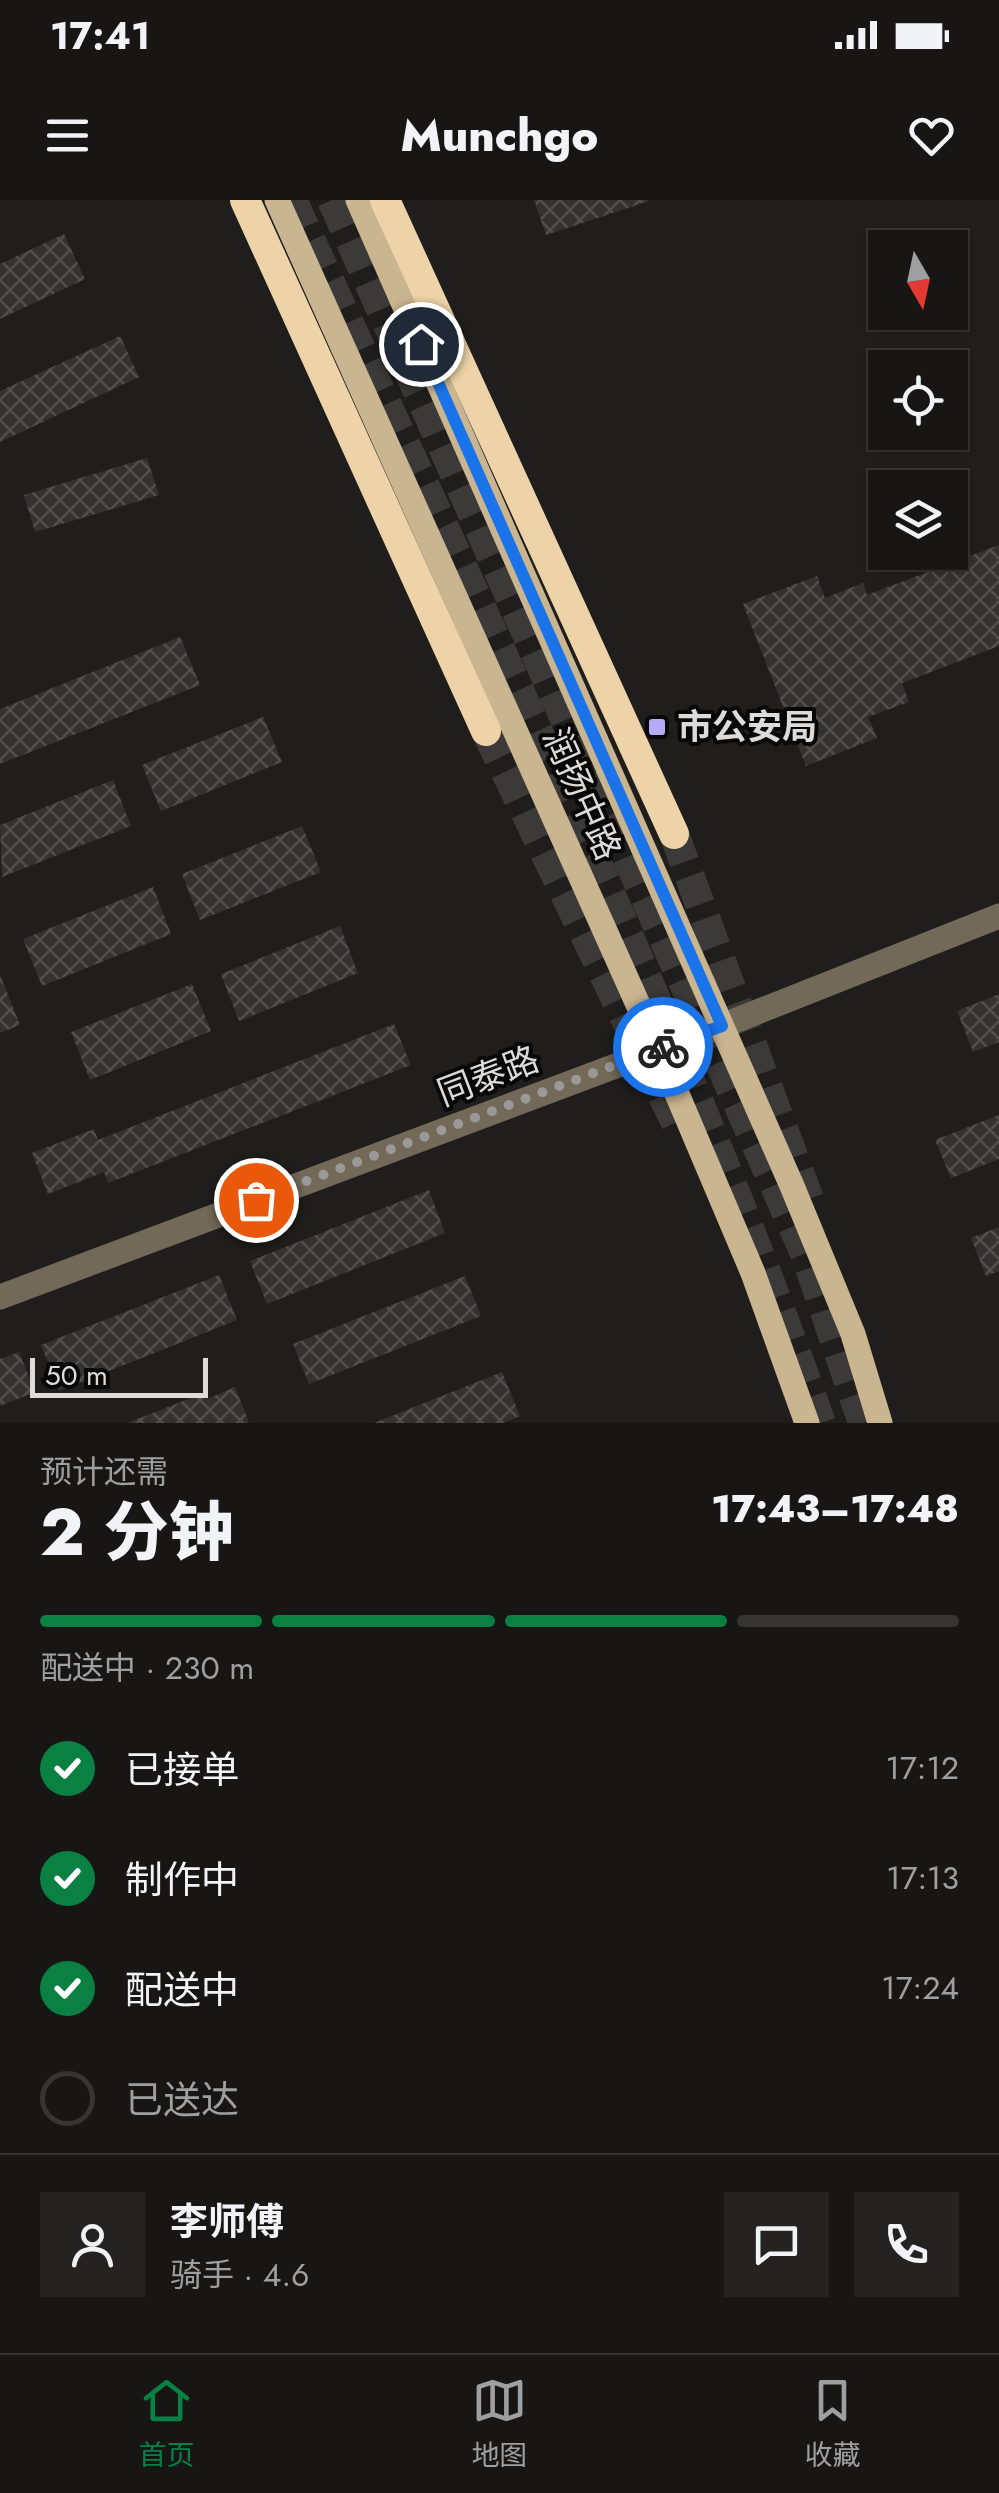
<!DOCTYPE html>
<html lang="zh">
<head>
<meta charset="utf-8">
<style>
	body { margin:0; font-family:Jost,"Noto Sans SC",sans-serif; background:#242322; color:#f1f3f6; height:100vh; display:flex; flex-direction:column; font-size:38px; white-space:nowrap }
	* { box-sizing:border-box; margin:0 }
	p { font-size:32px; color:#9e9fa0 }
	.icon { flex:none; width:55px; height:55px; fill:none; stroke:currentColor; stroke-width:2; stroke-linecap:round; stroke-linejoin:round }
	.map { position:relative; height:1223px; overflow:hidden }
	.details { display:flex; flex-direction:column; background:#171615; flex:1 }
	.details>* { flex:none }
	.needle { width:65px; rotate:171deg }
	.fabs { position:absolute; left:868px; top:30px; display:grid; gap:20px }
	.fabs a { display:grid; place-items:center; width:100px; height:100px; border-radius:0px; background:#171615; box-shadow:0 2px 8px #0004,0 0 0 2px #363534; font-size:50px }
	.scale { position:absolute; left:30px; bottom:25px; width:178px; box-sizing:border-box; padding-left:10px; border:5px solid #dcdbd9; border-top:0; font-size:28px; line-height:35px; white-space:nowrap; color:#dcdbd9; -webkit-text-stroke:8px #090807; paint-order:stroke }
	.pin { position:absolute; display:grid; place-items:center; width:85px; height:85px; color:#fff; margin:-42px; border:5px solid #fff; border-radius:50%; box-shadow:0 2px 10px #0007 }
	.courier { position:absolute; display:grid; place-items:center; width:100px; height:100px; margin:-50px; border:8px solid #1a73e8; border-radius:50%; background:#fff; color:#222; box-shadow:0 2px 12px #0007 }
	.overview em { font-style:normal; font-weight:800 }
	.overview div { display:flex; flex-direction:column-reverse }
	.overview { display:flex; align-items:center; justify-content:space-between; height:170px; padding:0 40px }
	h1 { font-size:65px; font-weight:800; line-height:75px }
	.bar { display:grid; grid-template-columns:repeat(4,1fr); gap:15px 10px; align-content:center; height:120px; padding:0 40px }
	.bar i { height:12px; border-radius:8px; background:#363534 }
	.bar .selected { background:#0b8043 }
	.bar p { grid-column:span 4 }
	.line { display:flex; align-items:center; gap:25px; padding:0 40px; border-top:2px solid #363534 }
	.line div { flex:1 }
	.round { display:grid; place-items:center; flex:none; width:105px; height:105px; border-radius:0px; background:#242322 }
	ol { padding:0 40px; list-style:none }
	li { display:flex; align-items:center; gap:30px; height:110px }
	li p { margin-inline-start:auto }
	li .icon { padding:10px; border-radius:50%; background:#0b8043; color:#fff; stroke-width:4 }
	li:last-child { color:#9e9fa0 }
	li i { width:55px; height:55px; border:5px solid #363534; border-radius:50% }
	.status { display:flex; justify-content:space-between; align-items:center; height:70px; padding:0 50px; background:#171615; direction:ltr }
	.status svg { height:28px; fill:currentColor }
	header { display:flex; justify-content:space-between; align-items:center; height:130px; padding:0 40px; background:#171615; font-size:45px; font-weight:800 }
	.tabs { display:flex; justify-content:space-around; align-items:center; height:140px; border-top:2px solid #363534; background:#171615; font-size:28px; color:#9e9fa0 }
	.tabs a { display:grid; justify-items:center; gap:5px }
	.tabs .selected { color:#0b8043 }
	.map>svg:first-child { display:block }
</style>
</head>
<body>
<div class="status"><b>17:41</b><svg viewBox="0 0 49 12"><path d="M0 12V9h3v3zM5 12V6h3v6zM10 12V3h3v9zM15 12V0h3v12zM26 1h20v11H26zM47 4h2v5h-2z"/></svg></div>
<header><svg class="icon" aria-label="menu" viewBox="0 0 24 24"><path d="M4 6h16M4 12h16M4 18h16"/></svg>Munchgo<svg class="icon" aria-label="heart" viewBox="0 0 24 24"><path d="M12 20l-8-8c-3-5 5-10 8-4 3-6 11-1 8 4z"/></svg></header>
<div class="map">
<svg width="999" height="1223" viewBox="0 0 999 1223">
	<defs>
		<pattern id="building-cross-hatch" width="8" height="8" patternUnits="userSpaceOnUse" patternTransform="scale(2.5)"><rect width="8" height="8" fill="#33322f"/><path d="M0 0l8 8M0 8l8-8" fill="none" stroke="#504f4d"/></pattern>
	</defs>
	<rect width="100%" height="100%" fill="#1f1e1c"/>
	<!-- building -->
	<path fill="url(#building-cross-hatch)" d="M 534,0 L 649,0 L 649,1 L 546,35 Z
		M 64,34 L 85,79 L 0,119 L 0,64 Z
		M 120,136 L 139,177 L 0,242 L 0,191 Z
		M 147,258 L 159,295 L 35,332 L 24,295 Z
		M 999,345 L 999,446 L 902,483 L 909,502 L 868,517 L 877,538 L 806,566 L 743,404 L 817,376 L 825,398 L 863,383 L 867,395 Z
		M 180,437 L 200,485 L 0,564 L 0,509 Z
		M 263,517 L 282,562 L 161,611 L 142,565 Z
		M 113,580 L 131,626 L 2,677 L 0,625 Z
		M 302,626 L 321,672 L 200,720 L 182,674 Z
		M 153,687 L 171,734 L 42,786 L 23,739 Z
		M 340,726 L 358,773 L 239,821 L 221,774 Z
		M 0,775 L 20,825 L 0,833 Z
		M 192,784 L 211,831 L 90,880 L 71,832 Z
		M 999,794 L 999,842 L 973,852 L 957,811 Z
		M 394,824 L 411,865 L 108,983 L 104,972 L 48,994 L 32,953 L 94,929 L 98,940 Z
		M 999,915 L 999,959 L 951,978 L 935,940 Z
		M 429,990 L 445,1033 L 267,1104 L 250,1061 Z
		M 999,1027 L 999,1071 L 986,1076 L 971,1038 Z
		M 219,1075 L 237,1120 L 59,1191 L 41,1145 Z
		M 465,1076 L 481,1116 L 309,1184 L 293,1144 Z
		M 19,1152 L 35,1192 L 0,1206 L 0,1159 Z
		M 502,1172 L 520,1216 L 503,1223 L 374,1223 Z
		M 235,1187 L 249,1223 L 127,1223 L 204,1193 L 207,1199 Z"/>
	<g fill="none" stroke-linecap="round" stroke-linejoin="round">
		<!-- highway-tunnel -->
		<path stroke="#3b3a38" stroke-width="30" stroke-dasharray="30 15" stroke-linecap="butt" d="M 292,0 C 477,403 675,804 821,1223
			M 332,0 L 805,1053 L 863,1223
			M 486,531 L 681,933
			M 674,634 L 809,999"/>
		<!-- minor -->
		<path stroke="#736958" stroke-width="25" d="M 0,1097 L 722,826 L 999,716"/>
		<!-- major -->
		<path stroke="#cab591" stroke-width="25" d="M 277,0 L 658,849 L 753,1073 L 807,1223
			M 358,0 L 792,986 L 853,1134 L 880,1223"/>
		<!-- highway -->
		<path stroke="#edd3a7" stroke-width="30" d="M 245,0 L 486,531
			M 385,0 L 674,634"/>
	</g>
	<g fill="none" stroke-linecap="round" stroke-linejoin="round">
		<!-- done -->
		<path stroke="#9a9997" stroke-width="10" stroke-dasharray="0 18" d="M 256,1000 L 663,847"/>
		<!-- route -->
		<path stroke="#1a73e8" stroke-width="12" d="M 421,144 L 722,826 L 663,847"/>
	</g>
	<!-- markers -->
	<rect fill="#b7abf8" stroke="#090807" stroke-width="4" x="647" y="517" width="20" height="20" rx="5"/>
	<g text-anchor="middle" dominant-baseline="central" stroke-width="8" stroke-linejoin="round" paint-order="stroke">
		<!-- poi labels -->
		<g font-size="35" font-weight="bold" fill="#dcdbd9" stroke="#090807" text-anchor="start">
			<text x="677" y="527">市公安局</text>
		</g>
		<!-- street labels -->
		<g font-size="35" fill="#dcdbd9" stroke="#090807">
			<text transform="translate(582 594) rotate(66)">润扬中路</text>
			<text transform="translate(488 876) rotate(-21)">同泰路</text>
		</g>
	</g>
</svg>
<div class="fabs">
<a><svg class="needle" viewBox="-14 -14 28 28"><path d="M0-13l5 13h-10z" fill="#e53935"/><path d="M0 13l5-13h-10z" fill="#9e9fa0"/></svg></a>
<a><svg class="icon" aria-label="locate" viewBox="0 0 24 24"><circle cx="12" cy="12" r="6"/><path d="M12 2v4M12 18v4M2 12h4M18 12h4"/></svg></a>
<a><svg class="icon" aria-label="layers" viewBox="0 0 24 24"><path d="M12 4l9 5-9 5-9-5zM3 14l9 5 9-5"/></svg></a>
</div>
<div class="scale">50 m</div>
<div class="pin" style="left:256px;top:1000px;background:#ea580c"><svg class="icon" aria-label="bag" viewBox="0 0 24 24"><path d="M5 8h14l-1 12H6zM9 8a3 3 0 0 1 6 0"/></svg></div>
<div class="pin" style="left:421px;top:144px;background:#1f2937"><svg class="icon" aria-label="home" viewBox="0 0 24 24"><path d="M3 11l9-7 9 7M6 9v11h12V9"/></svg></div>
<div class="courier" style="left:663px;top:847px"><svg class="icon" aria-label="bike" viewBox="0 0 24 24"><circle cx="6" cy="16" r="4"/><circle cx="18" cy="16" r="4"/><path d="M6 16l4-8h5l3 8M10 8l3 8H6M13 5h3"/></svg></div>
</div>
<section class="details">
<div class="overview"><div><h1>2 分钟</h1><p>预计还需</p></div><em>17:43–17:48</em></div>
<div class="bar"><i class="selected"></i><i class="selected"></i><i class="selected"></i><i></i><p>配送中 · 230 m</p></div>
<ol>
<li><svg class="icon" aria-label="check" viewBox="0 0 24 24"><path d="M5 12l5 5 9-10"/></svg>已接单<p>17:12</p></li>
<li><svg class="icon" aria-label="check" viewBox="0 0 24 24"><path d="M5 12l5 5 9-10"/></svg>制作中<p>17:13</p></li>
<li><svg class="icon" aria-label="check" viewBox="0 0 24 24"><path d="M5 12l5 5 9-10"/></svg>配送中<p>17:24</p></li>
<li><i></i>已送达</li>
</ol>
<div class="line" style="height:180px"><a class="round"><svg class="icon" aria-label="person" viewBox="0 0 24 24"><circle cx="12" cy="8" r="4"/><path d="M4 21q1-7 8-7t8 7"/></svg></a><div><b>李师傅</b><p>骑手 · 4.6</p></div><a class="round"><svg class="icon" aria-label="chat" viewBox="0 0 24 24"><path d="M4 5h16v11H9l-5 4z"/></svg></a><a class="round"><svg class="icon" aria-label="phone" viewBox="0 0 24 24"><path d="M5 4h4l2 5-3 2q2 4 5 5l2-3 5 2v4C11 20 4 13 5 4z"/></svg></a></div>
</section>
<nav class="tabs">
<a class="selected"><svg class="icon" aria-label="home" viewBox="0 0 24 24"><path d="M3 11l9-7 9 7M6 9v11h12V9"/></svg>首页</a>
<a><svg class="icon" aria-label="map" viewBox="0 0 24 24"><path d="M3 6l6-2 6 2 6-2v14l-6 2-6-2-6 2zM9 4v14M15 6v14"/></svg>地图</a>
<a><svg class="icon" aria-label="saved" viewBox="0 0 24 24"><path d="M7 4h10v16l-5-4-5 4z"/></svg>收藏</a>
</nav>
</body>
</html>
